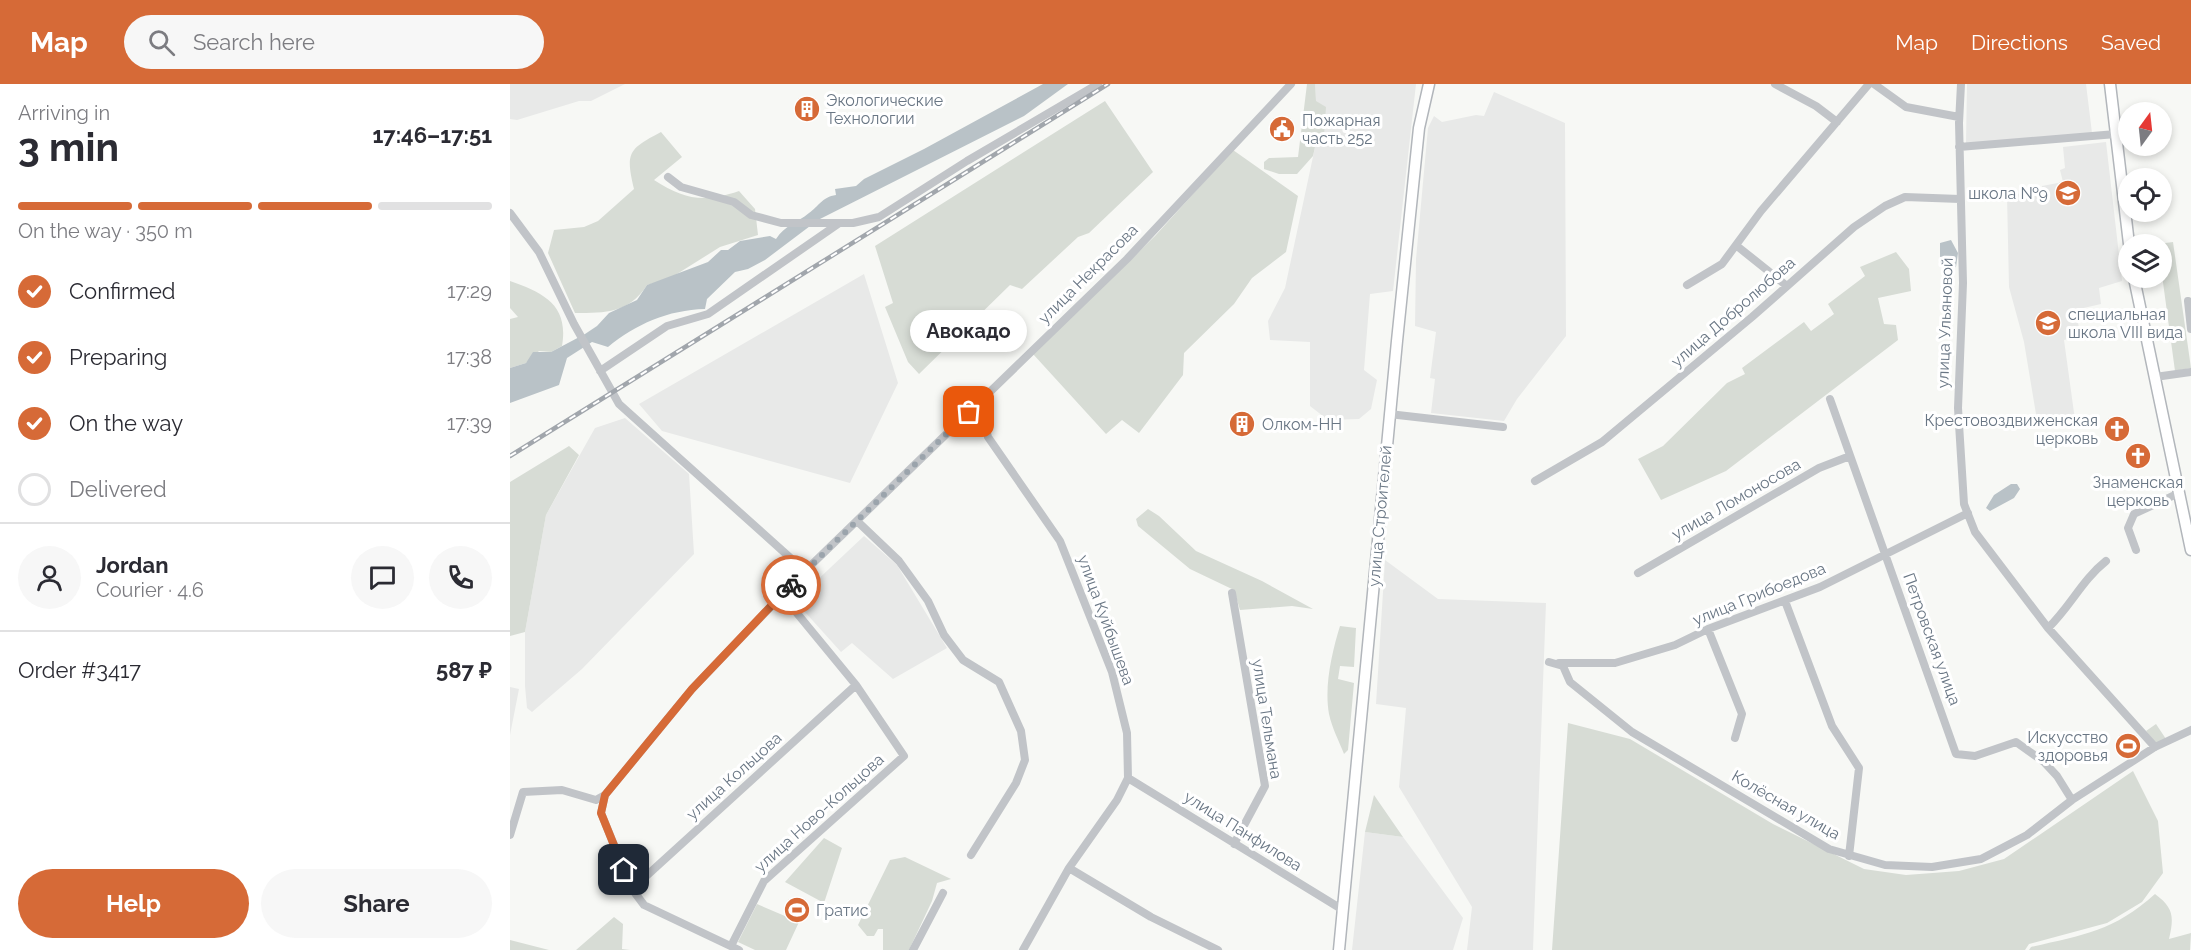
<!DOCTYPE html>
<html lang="en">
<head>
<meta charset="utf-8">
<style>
	body { margin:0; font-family:Raleway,sans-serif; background:#f7f7f7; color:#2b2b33; height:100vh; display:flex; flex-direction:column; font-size:22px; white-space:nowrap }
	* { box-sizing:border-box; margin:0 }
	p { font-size:20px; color:#7c7c81 }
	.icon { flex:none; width:33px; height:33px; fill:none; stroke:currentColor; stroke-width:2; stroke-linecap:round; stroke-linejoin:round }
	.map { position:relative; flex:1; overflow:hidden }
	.details { display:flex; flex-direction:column; background:#fff; width:510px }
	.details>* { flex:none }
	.needle { width:39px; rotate:15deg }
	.controls { position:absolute; left:1608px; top:18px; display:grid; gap:12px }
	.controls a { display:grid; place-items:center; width:54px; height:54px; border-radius:50%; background:#fff; box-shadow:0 3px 9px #0003; font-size:30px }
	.pin { position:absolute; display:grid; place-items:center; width:51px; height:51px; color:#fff; margin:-26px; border-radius:12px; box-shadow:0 3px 9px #0006 }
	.courier { position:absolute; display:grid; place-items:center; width:60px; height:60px; margin:-30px; border:4px solid #d66a37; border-radius:50%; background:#fff; color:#222; box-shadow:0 2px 8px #0007 }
	.bubble { position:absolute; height:42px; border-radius:21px; background:#fff; box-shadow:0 3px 9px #0003; font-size:20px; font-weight:700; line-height:42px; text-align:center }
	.head em { font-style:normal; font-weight:700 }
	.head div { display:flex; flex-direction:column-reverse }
	.head { display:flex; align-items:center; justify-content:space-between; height:102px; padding:0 18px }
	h1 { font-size:39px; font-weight:700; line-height:45px }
	.bar { display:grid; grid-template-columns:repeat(4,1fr); gap:9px 6px; align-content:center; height:72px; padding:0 18px }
	.bar i { height:8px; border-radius:4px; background:#e1e1e2 }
	.bar .on { background:#d66a37 }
	.bar p { grid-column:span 4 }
	.line { display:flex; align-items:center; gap:15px; padding:0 18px; border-top:2px solid #e1e1e2 }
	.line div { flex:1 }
	.round { display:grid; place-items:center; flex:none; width:63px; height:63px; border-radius:32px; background:#f7f7f7 }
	ol { padding:0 18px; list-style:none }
	li { display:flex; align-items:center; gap:18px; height:66px }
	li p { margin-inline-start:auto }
	li .icon { padding:6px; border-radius:50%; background:#d66a37; color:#fff; stroke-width:4 }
	li:last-child { color:#7c7c81 }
	li i { width:33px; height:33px; border:3px solid #e1e1e2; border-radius:50% }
	.cta { display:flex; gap:12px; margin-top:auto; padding:12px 18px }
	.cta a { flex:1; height:69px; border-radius:36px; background:#d66a37; color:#fff; font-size:24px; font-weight:700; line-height:69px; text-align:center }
	.cta a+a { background:#f7f7f7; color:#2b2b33 }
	header { display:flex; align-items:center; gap:36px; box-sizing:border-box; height:84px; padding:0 30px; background:#d66a37; color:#fff }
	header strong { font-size:28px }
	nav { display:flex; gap:33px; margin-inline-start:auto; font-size:21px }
	.search { width:420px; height:54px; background:#f7f7f7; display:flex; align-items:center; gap:15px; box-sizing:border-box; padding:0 21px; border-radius:33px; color:#7c7c81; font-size:22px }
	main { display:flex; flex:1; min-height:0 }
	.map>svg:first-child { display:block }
</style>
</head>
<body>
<header>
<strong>Map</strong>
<div class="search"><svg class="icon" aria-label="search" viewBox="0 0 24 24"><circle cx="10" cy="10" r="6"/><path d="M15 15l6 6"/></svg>Search here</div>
<nav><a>Map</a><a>Directions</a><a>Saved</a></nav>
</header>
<main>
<section class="details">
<div class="head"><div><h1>3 min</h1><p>Arriving in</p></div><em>17:46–17:51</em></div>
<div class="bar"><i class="on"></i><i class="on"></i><i class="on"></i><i></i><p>On the way · 350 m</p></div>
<ol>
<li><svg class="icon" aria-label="check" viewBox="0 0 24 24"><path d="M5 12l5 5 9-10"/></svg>Confirmed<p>17:29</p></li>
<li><svg class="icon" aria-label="check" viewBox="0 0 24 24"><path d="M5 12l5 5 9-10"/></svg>Preparing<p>17:38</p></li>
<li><svg class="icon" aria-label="check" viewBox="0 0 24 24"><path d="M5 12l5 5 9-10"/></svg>On the way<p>17:39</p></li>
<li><i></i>Delivered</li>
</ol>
<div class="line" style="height:108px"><a class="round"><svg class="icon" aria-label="person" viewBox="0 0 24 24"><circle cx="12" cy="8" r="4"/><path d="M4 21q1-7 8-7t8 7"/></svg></a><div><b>Jordan</b><p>Courier · 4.6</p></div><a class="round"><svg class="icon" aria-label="chat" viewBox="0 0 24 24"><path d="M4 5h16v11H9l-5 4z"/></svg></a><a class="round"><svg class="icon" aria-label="phone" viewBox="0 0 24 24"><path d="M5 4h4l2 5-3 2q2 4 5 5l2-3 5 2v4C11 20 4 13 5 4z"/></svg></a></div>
<div class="line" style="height:78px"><div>Order #3417</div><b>587 ₽</b></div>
<div class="cta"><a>Help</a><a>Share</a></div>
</section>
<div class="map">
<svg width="1681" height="866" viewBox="0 0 1681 866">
	<rect width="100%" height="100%" fill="#f7f8f5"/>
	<!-- built -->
	<path fill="#e8e9e8" d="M 0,0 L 115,0 L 81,17 L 69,17 L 7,36 L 0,35 Z
		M 805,0 L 906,0 L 883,207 L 860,210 L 854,286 L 867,296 L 861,325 L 849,335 L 818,336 L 800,322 L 800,258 L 760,256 L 758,237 L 775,204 L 807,54 Z
		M 1457,0 L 1576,0 L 1582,49 L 1456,59 Z
		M 984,8 L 1055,39 L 1056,252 L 1007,315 L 994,337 L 921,329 L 925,295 L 920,294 L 926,248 L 905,242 L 906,175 L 918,44 L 924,32 L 932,38 L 966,31 L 974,32 Z
		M 1596,58 L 1612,197 L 1589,204 L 1591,220 L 1565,226 L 1571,252 L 1554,256 L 1565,336 L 1528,342 L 1514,258 L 1499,203 L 1497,111 L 1532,107 L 1532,102 L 1553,98 L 1550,86 L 1555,84 L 1553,63 Z
		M 354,190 L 388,299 L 340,399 L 152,347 L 129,320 Z
		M 115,334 L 179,390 L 184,470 L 72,585 L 22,628 L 17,624 L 15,602 L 15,548 L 36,431 L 85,344 Z
		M 354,452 L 387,481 L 437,564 L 383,595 L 342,559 L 331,568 L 285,517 Z
		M 875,476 L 928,515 L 1036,519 L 1023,866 L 957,866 L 962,823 L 889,703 L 896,624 L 866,620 Z
		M 0,603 L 9,605 L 0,651 Z
		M 855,748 L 893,753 L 953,834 L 943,866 L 842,866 Z"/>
	<!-- green -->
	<path fill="#d7dcd5" d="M 797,0 L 805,0 L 806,17 L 816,23 L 814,51 L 807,54 L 803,72 L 787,90 L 769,90 L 754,85 L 754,78 L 759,74 L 788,73 Z
		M 595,17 L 643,88 L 579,149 L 568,153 L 512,205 L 500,201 L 409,290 L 398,278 L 375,223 L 383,219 L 365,162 Z
		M 151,48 L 172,73 L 144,96 C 175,116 194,119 229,107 L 245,125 L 248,151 L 210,163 L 159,195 L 137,201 C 119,229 96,229 65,229 L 38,169 L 44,146 L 74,143 L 88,137 L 124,105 C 115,68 119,65 151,48 Z
		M 723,66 L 788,112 L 776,168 L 742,194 L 724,220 L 674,269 L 673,291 L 629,349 L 612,336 L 596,350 L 523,270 L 645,152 Z
		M 1663,158 L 1681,284 L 1665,287 L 1652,191 L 1652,160 L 1648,160 Z
		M 1386,168 L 1399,185 L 1401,207 L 1368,214 L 1374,240 L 1386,241 L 1388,256 L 1216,387 L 1151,416 L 1128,375 L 1153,362 L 1217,299 L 1235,290 L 1232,284 L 1294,238 L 1301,247 L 1324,230 L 1318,220 L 1355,192 L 1350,183 Z
		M 0,197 C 34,209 59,221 52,262 L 41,268 L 29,267 L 16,279 L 0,284 L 0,235 L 8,233 L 0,224 Z
		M 59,362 L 69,371 L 36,431 L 15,548 L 0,552 L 0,398 Z
		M 638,425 L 649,432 L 686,467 L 752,497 L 803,525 L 782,522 L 730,526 L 724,506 L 680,485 L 628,442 L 626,435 Z
		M 830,542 L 846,544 L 844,583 L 830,582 L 828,595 L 844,599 L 838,666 L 834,670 C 829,657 822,644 819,630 C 814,602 822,568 830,542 Z
		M 1058,639 L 1120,655 L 1263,740 L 1354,785 L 1396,791 L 1449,787 L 1494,775 L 1623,687 L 1648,737 L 1653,789 L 1632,818 L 1597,839 L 1519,860 L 1515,866 L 1042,866 Z
		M 1646,640 L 1656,655 L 1646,660 L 1636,647 Z
		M 864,711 L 893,753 L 855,748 Z
		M 314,754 L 332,764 L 314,819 L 275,798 Z
		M 395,773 L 441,795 L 427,799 L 422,817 L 399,866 L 373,866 L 373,845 L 368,845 L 364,852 L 357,852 L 348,841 L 380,776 Z
		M 1645,810 C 1664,824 1664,833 1659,855 L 1681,849 L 1680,866 L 1519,866 L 1521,863 C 1573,851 1604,847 1645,810 Z
		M 247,820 L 289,838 L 276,866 L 245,866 L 228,858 Z
		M 104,833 L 113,840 L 112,865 L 120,866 L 66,866 Z
		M 0,856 L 39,866 L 0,866 Z"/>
	<!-- water -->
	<path fill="#b9c2c7" d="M 533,0 L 558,0 L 514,32 L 308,136 L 255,176 L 238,185 L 225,188 L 197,215 L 195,225 C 158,226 126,240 98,263 L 82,258 L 57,274 L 49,301 L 0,319 L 0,284 L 16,279 L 23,268 L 41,268 L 75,250 L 87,242 L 99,229 L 127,216 L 137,201 L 198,178 L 211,166 L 218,166 L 230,157 L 260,152 L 266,155 C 275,141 287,139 299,129 C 309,122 312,113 326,111 L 325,105 L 346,102 L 354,95 L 414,65 Z
		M 1441,156 L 1448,169 L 1446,183 L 1440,185 L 1433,184 L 1430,177 L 1430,159 Z
		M 1501,400 L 1507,400 L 1510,405 L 1504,414 L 1480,427 L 1476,424 L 1484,411 Z"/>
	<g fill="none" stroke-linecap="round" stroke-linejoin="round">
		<!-- major casing -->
		<g stroke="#b2b6bb" stroke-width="13">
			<path id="major" d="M 1600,0 L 1619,160
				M 1624,194 L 1681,466
				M 829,866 L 887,257 L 909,44 L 919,0"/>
		</g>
		<!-- minor -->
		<path stroke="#c1c4c8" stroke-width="8" d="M 1265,0 L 1306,22 L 1327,38
			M 1364,0 L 1396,23 L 1449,33
			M 1451,0 L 1449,39 L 1453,199 L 1448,324 L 1454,420 L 1465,448 L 1538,544 L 1645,663
			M 1449,63 L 1606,50
			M 158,93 L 171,103 L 224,118 L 241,131 L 271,139 L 343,139 L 369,133 L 457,77 L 588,0
			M 0,129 L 29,168 L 64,240 L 109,320 L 295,487
			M 1227,162 L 1277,202
			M 1177,201 L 1212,180 L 1251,127 L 1359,0
			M 1678,217 L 1681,245
			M 90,287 L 157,242 L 198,230 L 328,140
			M 1645,293 L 1681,288
			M 1320,315 L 1446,670 L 1465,672 L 1506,658 L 1534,678 L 1547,692 L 1562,716
			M 469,318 L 478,353 L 550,457 L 602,588 L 617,649 L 618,694 L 607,716 L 559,784 L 513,866
			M 879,330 L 993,343
			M 1025,397 L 1092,358 L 1242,233 L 1344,143 L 1375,122 L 1395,113 L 1450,115
			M 347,437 L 389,477 L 418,517 L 434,551 L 453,576 L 489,598 L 511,647 L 515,676 L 506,699 L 461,771
			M 1626,466 L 1618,444 L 1624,430 L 1669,409
			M 1128,489 L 1309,384 L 1340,372
			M 722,509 L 755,702 L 724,760
			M 1275,517 L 1322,642 L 1349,684 L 1339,772
			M 1538,544 C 1560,523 1572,496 1596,477
			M 1198,545 L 1232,630 L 1225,654
			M 1039,578 L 1053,582 L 1060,598 L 1122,648 L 1319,765 L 1375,781 L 1422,783 L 1471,775 L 1517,751 L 1562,716 L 1645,663 L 1681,646
			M 1049,579 L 1105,579 L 1165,561 L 1198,545 L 1310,503 L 1458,429
			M 618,694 L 833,826
			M 95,711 L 91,729 L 122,805 L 134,821 L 229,866
			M 0,751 L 13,708 L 52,706 L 86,716 L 95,711 L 182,605 L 295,487 L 617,175 L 781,0
			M 559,784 L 641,833 L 708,866
			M 122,805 L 346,601
			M 221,862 L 254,797 L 394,672 L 346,601 L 272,511
			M 403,866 L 433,809"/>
		<!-- major -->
		<use href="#major" stroke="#fff" stroke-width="10"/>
		<!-- rail casing -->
		<g stroke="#a1a6ac" stroke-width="4.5">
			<path id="rail" d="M 0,372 L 598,0"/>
		</g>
		<!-- rail -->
		<use href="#rail" stroke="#fff" stroke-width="2" stroke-dasharray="7" stroke-linecap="butt"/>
	</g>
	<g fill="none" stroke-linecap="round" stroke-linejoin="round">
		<!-- done -->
		<path stroke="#9ba4ac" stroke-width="6" stroke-dasharray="0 10.8" d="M 281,501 L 459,328"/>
		<!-- route -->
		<path stroke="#d66a37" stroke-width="8" d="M 114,786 L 91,729 L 95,711 L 182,605 L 281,501"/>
	</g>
	<!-- icons -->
	<defs>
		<g id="building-disc" transform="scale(1.35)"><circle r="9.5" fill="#d66a37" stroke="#fff"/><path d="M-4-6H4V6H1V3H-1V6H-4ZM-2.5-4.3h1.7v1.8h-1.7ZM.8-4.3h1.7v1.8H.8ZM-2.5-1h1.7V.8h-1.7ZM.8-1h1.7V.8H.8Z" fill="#fff"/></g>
		<g id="civic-disc" transform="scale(1.35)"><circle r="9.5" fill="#d66a37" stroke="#fff"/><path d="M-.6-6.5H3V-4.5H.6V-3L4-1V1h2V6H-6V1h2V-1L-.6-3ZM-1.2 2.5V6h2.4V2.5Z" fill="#fff"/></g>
		<g id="school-disc" transform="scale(1.35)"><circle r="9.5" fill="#d66a37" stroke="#fff"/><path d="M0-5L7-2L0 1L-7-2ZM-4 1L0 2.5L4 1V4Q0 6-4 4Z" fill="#fff"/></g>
		<g id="church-disc" transform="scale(1.35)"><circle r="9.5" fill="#d66a37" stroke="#fff"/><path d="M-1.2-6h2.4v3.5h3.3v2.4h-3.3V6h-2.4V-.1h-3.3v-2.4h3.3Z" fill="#fff"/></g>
		<g id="stadium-disc" transform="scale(1.35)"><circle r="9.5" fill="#d66a37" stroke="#fff"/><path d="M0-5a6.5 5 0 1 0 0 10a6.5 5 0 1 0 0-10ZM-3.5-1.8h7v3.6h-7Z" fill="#fff"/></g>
	</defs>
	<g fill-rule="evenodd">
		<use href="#building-disc" x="297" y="25"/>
		<use href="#civic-disc" x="772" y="45"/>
		<use href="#school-disc" x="1558" y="109"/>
		<use href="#school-disc" x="1538" y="239"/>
		<use href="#building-disc" x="732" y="340"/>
		<use href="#church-disc" x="1607" y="345"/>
		<use href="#church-disc" x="1628" y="372"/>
		<use href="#stadium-disc" x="1618" y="662"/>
		<use href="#stadium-disc" x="287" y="826"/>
	</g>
	<g text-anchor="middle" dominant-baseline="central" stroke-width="6" stroke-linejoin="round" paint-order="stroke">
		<!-- poi labels -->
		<g font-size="16" fill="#697684" stroke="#fff" text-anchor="start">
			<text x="316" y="16">Экологические<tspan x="316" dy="18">Технологии</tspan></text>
			<text x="792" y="36">Пожарная<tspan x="792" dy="18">часть 252</tspan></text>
			<text x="1538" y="109" text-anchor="end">школа №9</text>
			<text x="1558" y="230">специальная<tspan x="1558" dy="18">школа VIII вида</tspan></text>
			<text x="1588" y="336" text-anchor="end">Крестовоздвиженская<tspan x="1588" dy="18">церковь</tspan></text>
			<text x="752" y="340">Олком-НН</text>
			<text x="1628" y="398" text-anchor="middle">Знаменская<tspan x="1628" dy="18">церковь</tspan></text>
			<text x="1598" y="653" text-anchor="end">Искусство<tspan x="1598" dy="18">здоровья</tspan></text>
			<text x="306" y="826">Гратис</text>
		</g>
		<!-- street labels -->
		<g font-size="16" fill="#697684" stroke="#fff">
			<text transform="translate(578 190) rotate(-45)">улица Некрасова</text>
			<text transform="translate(1223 228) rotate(-41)">улица Добролюбова</text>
			<text transform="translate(1435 239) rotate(-88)">улица Ульяновой</text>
			<text transform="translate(1226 415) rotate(-30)">улица Ломоносова</text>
			<text transform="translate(870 432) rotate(-85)">улица Строителей</text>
			<text transform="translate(1249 510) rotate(-22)">улица Грибоедова</text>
			<text transform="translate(596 536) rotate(70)">улица Куйбышева</text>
			<text transform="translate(1422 555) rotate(70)">Петровская улица</text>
			<text transform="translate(757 635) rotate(81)">улица Тельмана</text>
			<text transform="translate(224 692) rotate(-42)">улица Кольцова</text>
			<text transform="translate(1276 721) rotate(30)">Колёсная улица</text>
			<text transform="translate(309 729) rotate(-42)">улица Ново-Кольцова</text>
			<text transform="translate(733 747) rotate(32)">улица Панфилова</text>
		</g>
	</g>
</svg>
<div class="controls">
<a><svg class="needle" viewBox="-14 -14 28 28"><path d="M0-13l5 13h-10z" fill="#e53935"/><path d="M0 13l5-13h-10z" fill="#7c7c81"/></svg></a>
<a><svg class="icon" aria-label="locate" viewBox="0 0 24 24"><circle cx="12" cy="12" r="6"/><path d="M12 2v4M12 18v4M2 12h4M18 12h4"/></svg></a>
<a><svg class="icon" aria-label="layers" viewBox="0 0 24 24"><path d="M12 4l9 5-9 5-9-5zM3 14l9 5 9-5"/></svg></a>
</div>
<div class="pin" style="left:459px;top:328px;background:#ea580c"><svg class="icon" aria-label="bag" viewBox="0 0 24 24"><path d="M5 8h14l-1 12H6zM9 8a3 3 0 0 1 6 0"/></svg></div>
<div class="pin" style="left:114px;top:786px;background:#1f2937"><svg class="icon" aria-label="home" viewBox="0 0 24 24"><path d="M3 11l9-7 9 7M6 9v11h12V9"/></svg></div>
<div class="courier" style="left:281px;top:501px"><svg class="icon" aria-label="bike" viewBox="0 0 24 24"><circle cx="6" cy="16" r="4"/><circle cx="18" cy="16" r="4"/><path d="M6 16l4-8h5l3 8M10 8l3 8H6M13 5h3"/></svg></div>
<div class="bubble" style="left:400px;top:226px;width:117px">Авокадо</div>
</div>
</main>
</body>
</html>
